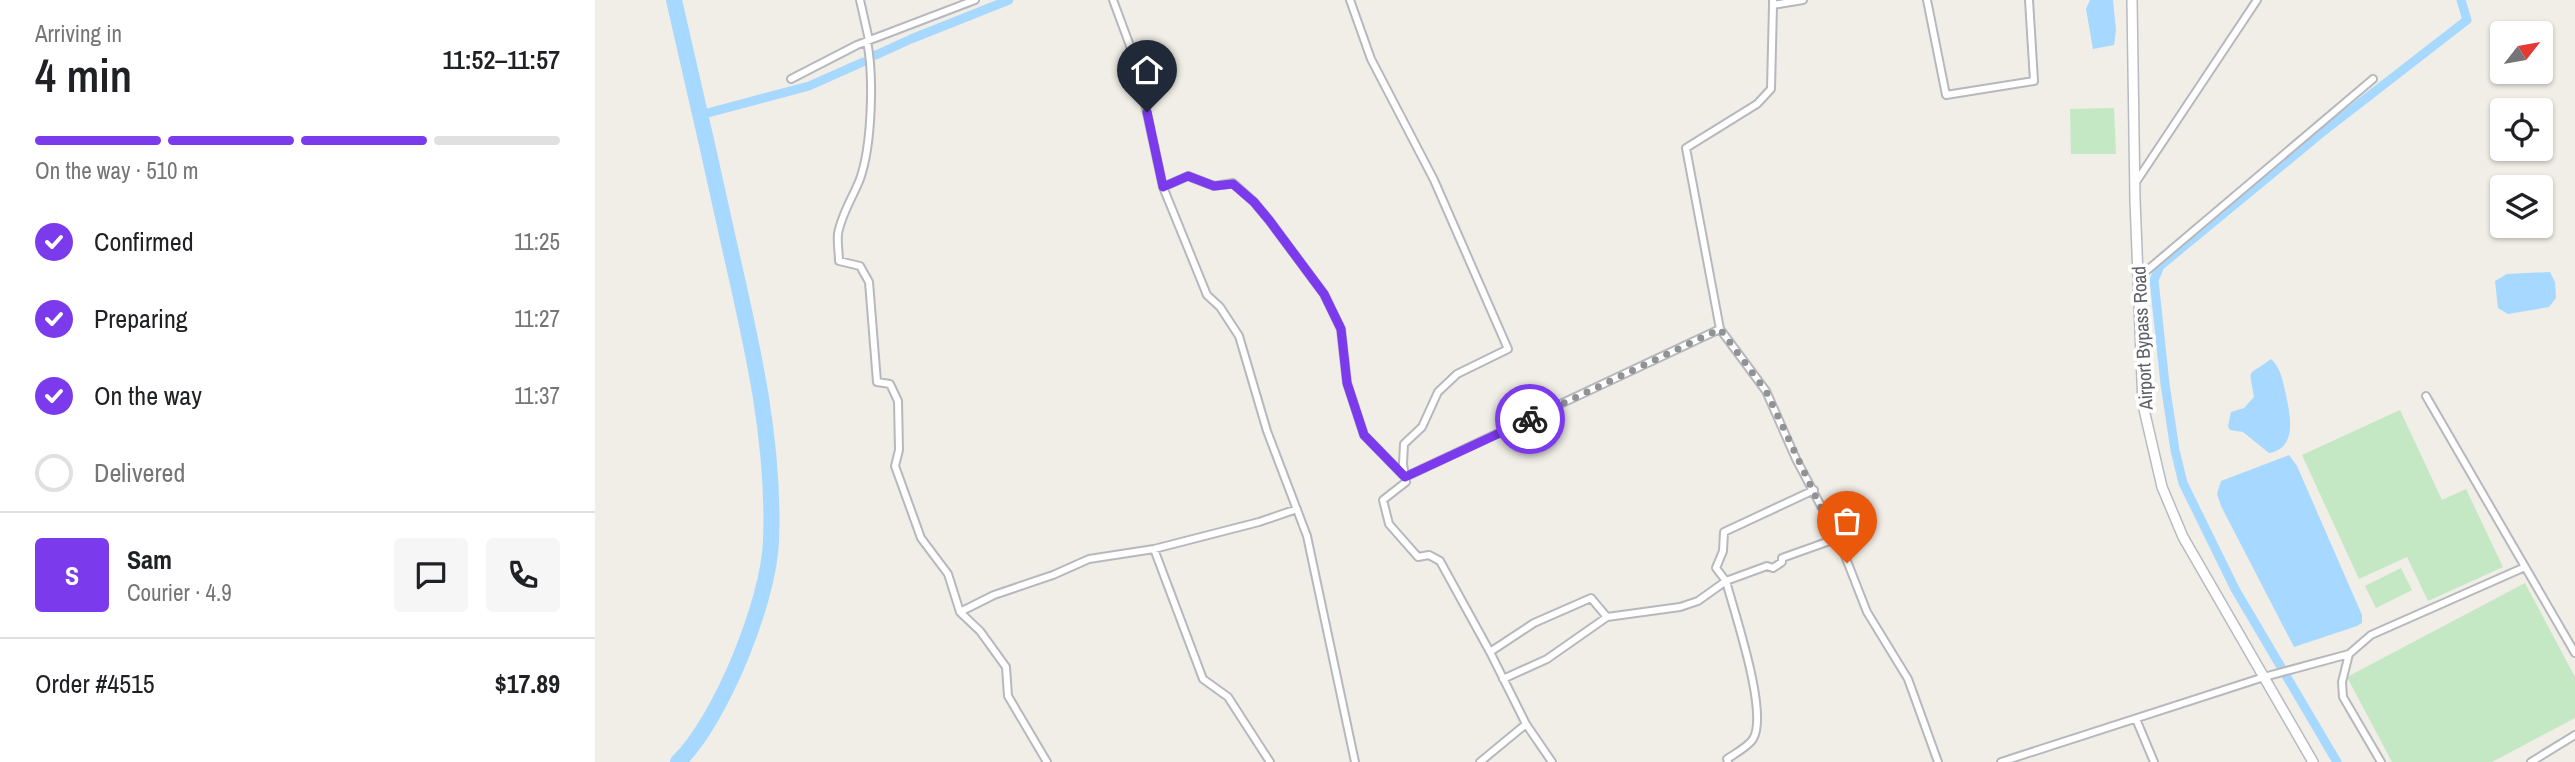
<!DOCTYPE html>
<html lang="en">
<head>
<meta charset="utf-8">
<style>
	body { margin:0; font-family:"Archivo Narrow",sans-serif; background:#f6f6f6; color:#202124; height:100vh; display:flex; flex-direction:column; font-size:26px; white-space:nowrap }
	* { box-sizing:border-box; margin:0 }
	p { font-size:23px; color:#757577 }
	.icon { flex:none; width:38px; height:38px; fill:none; stroke:currentColor; stroke-width:2; stroke-linecap:round; stroke-linejoin:round }
	.map { position:relative; flex:1; overflow:hidden }
	.panel { display:flex; flex-direction:column; background:#fff; width:595px }
	.panel>* { flex:none }
	.needle { width:46px; rotate:59deg }
	.buttons { position:absolute; left:1895px; top:21px; display:grid; gap:14px }
	.buttons a { display:grid; place-items:center; width:63px; height:63px; border-radius:7px; background:#fff; box-shadow:0 2px 5px #0004; font-size:35px }
	.pin { position:absolute; display:grid; place-items:center; width:60px; height:60px; color:#fff; margin:-72px -30px; border-radius:50% 50% 50% 0; rotate:-45deg; box-shadow:0 0 7px #0007 }
	.pin .icon { rotate:45deg }
	.courier { position:absolute; display:grid; place-items:center; width:70px; height:70px; margin:-35px; border:5px solid #7c3aed; border-radius:50%; background:#fff; color:#222; box-shadow:0 2px 9px #0007 }
	.overview em { font-style:normal; font-weight:600 }
	.overview div { display:flex; flex-direction:column-reverse }
	.overview { display:flex; align-items:center; justify-content:space-between; height:119px; padding:0 35px }
	h1 { font-size:46px; font-weight:600; line-height:52px }
	.bar { display:grid; grid-template-columns:repeat(4,1fr); gap:10px 7px; align-content:center; height:84px; padding:0 35px }
	.bar i { height:9px; border-radius:5px; background:#e0e0e0 }
	.bar .on { background:#7c3aed }
	.bar p { grid-column:span 4 }
	.line { display:flex; align-items:center; gap:18px; padding:0 35px; border-top:2px solid #e0e0e0 }
	.line div { flex:1 }
	.round { display:grid; place-items:center; flex:none; width:74px; height:74px; border-radius:7px; background:#f6f6f6 }
	ol { padding:0 35px; list-style:none }
	li { display:flex; align-items:center; gap:21px; height:77px }
	li p { margin-inline-start:auto }
	li .icon { padding:7px; border-radius:50%; background:#7c3aed; color:#fff; stroke-width:4 }
	li:last-child { color:#757577 }
	li i { width:38px; height:38px; border:4px solid #e0e0e0; border-radius:50% }
	main { display:flex; flex:1; min-height:0 }
	.map>svg:first-child { display:block }
</style>
</head>
<body>
<main>
<section class="panel">
<div class="overview"><div><h1>4 min</h1><p>Arriving in</p></div><em>11:52–11:57</em></div>
<div class="bar"><i class="on"></i><i class="on"></i><i class="on"></i><i></i><p>On the way · 510 m</p></div>
<ol>
<li><svg class="icon" aria-label="check" viewBox="0 0 24 24"><path d="M5 12l5 5 9-10"/></svg>Confirmed<p>11:25</p></li>
<li><svg class="icon" aria-label="check" viewBox="0 0 24 24"><path d="M5 12l5 5 9-10"/></svg>Preparing<p>11:27</p></li>
<li><svg class="icon" aria-label="check" viewBox="0 0 24 24"><path d="M5 12l5 5 9-10"/></svg>On the way<p>11:37</p></li>
<li><i></i>Delivered</li>
</ol>
<div class="line" style="height:126px"><b class="round" style="background:#7c3aed;color:#fff">S</b><div><b>Sam</b><p>Courier · 4.9</p></div><a class="round"><svg class="icon" aria-label="chat" viewBox="0 0 24 24"><path d="M4 5h16v11H9l-5 4z"/></svg></a><a class="round"><svg class="icon" aria-label="phone" viewBox="0 0 24 24"><path d="M5 4h4l2 5-3 2q2 4 5 5l2-3 5 2v4C11 20 4 13 5 4z"/></svg></a></div>
<div class="line" style="height:91px"><div>Order #4515</div><b>$17.89</b></div>
</section>
<div class="map">
<svg width="1980" height="762" viewBox="0 0 1980 762">
	<rect width="100%" height="100%" fill="#f0eee6"/>
	<!-- green -->
	<path fill="#c3e8c3" d="M 1519,108 L 1521,154 L 1476,154 L 1475,109 Z
		M 1805,410 L 1847,500 L 1871,489 L 1908,567 L 1833,601 L 1812,557 L 1764,579 L 1707,455 Z
		M 1806,568 L 1817,590 L 1781,608 L 1770,586 Z
		M 1930,583 L 1980,677 L 1980,718 L 1897,762 L 1797,762 L 1752,677 Z"/>
	<!-- water -->
	<path fill="#a7d8ff" d="M 1495,0 L 1518,0 L 1521,30 L 1519,45 L 1498,49 L 1491,9 Z
		M 1955,272 L 1960,282 L 1961,298 L 1954,307 L 1913,314 L 1903,308 L 1900,281 L 1912,274 Z
		M 1676,359 C 1686,368 1688,382 1691,395 C 1695,415 1703,448 1674,453 L 1648,432 L 1635,430 L 1633,426 L 1636,412 L 1649,408 L 1659,397 C 1654,366 1651,378 1676,359 Z
		M 1694,455 L 1702,466 L 1767,615 L 1767,623 L 1762,626 L 1699,647 L 1626,506 L 1622,494 L 1626,481 Z"/>
	<g fill="none" stroke-linecap="round" stroke-linejoin="round">
		<!-- canal -->
		<path stroke="#a7d8ff" stroke-width="9" d="M 281,55 L 316,39 L 414,0
			M 105,115 L 214,86 L 268,62
			M 1742,762 L 1640,589 L 1588,483 L 1580,450 L 1570,384 L 1559,280 L 1565,266 L 1725,134 L 1872,20 L 1866,0"/>
		<!-- river -->
		<path stroke="#a7d8ff" stroke-width="16" d="M 79,0 C 98,83 117,165 135,248 C 157,344 180,442 176,541 C 174,601 126,720 83,762"/>
		<!-- street casing -->
		<g stroke="#b6b8bd" stroke-width="10">
			<path id="street" d="M 265,0 L 274,40
				M 518,0 L 541,62 L 568,187 L 612,295 L 625,307 L 644,336 L 672,431 L 712,536 L 760,762
				M 755,0 L 776,59 L 839,180 L 913,349 L 862,374 L 843,392 L 827,427 L 809,444 L 808,464 L 811,482 L 788,500 L 794,524 L 823,557 L 834,555 L 845,561 L 895,652 L 939,623 L 996,598 L 1012,617 L 1085,607 L 1103,601 L 1131,581 L 1121,568 L 1128,551 L 1129,532 L 1219,490
				M 1178,0 L 1178,5 L 1208,0
				M 1332,0 L 1351,95 L 1439,81 L 1434,0
				M 1178,5 L 1176,89 L 1162,104 L 1091,148 L 1125,329 L 1171,391 L 1201,459 L 1243,538 L 1272,612 L 1313,679 L 1343,762
				M 272,41 C 279,76 277,145 265,179 C 258,197 246,215 243,234 C 242,243 244,253 244,261 L 265,266 L 274,282 L 282,382 L 295,384 L 303,401 L 304,450 L 300,466 L 326,538 L 353,574 L 365,612 L 385,631 L 411,667 L 413,696 L 452,762
				M 196,79 L 262,45 L 380,0
				M 1541,182 L 1662,0
				M 568,187 L 593,176 L 619,186 L 638,183 L 659,202 L 674,220 L 729,294 L 746,329 L 752,383 L 769,435 L 810,477 L 1125,329
				M 1543,278 L 1778,79
				M 1831,396 L 1980,653
				M 365,612 L 399,595 L 458,575 L 494,559 L 559,549
				M 908,679 L 952,659 L 1012,617
				M 1541,719 L 1559,762
				M 931,724 L 957,762
				M 675,762 L 633,697 L 608,679 L 559,549 L 664,522 L 702,509
				M 885,762 L 931,724 L 895,652
				M 1133,762 L 1132,759 C 1139,754 1153,747 1158,739 C 1174,713 1139,612 1131,581 L 1172,566 L 1178,568 L 1187,562 L 1187,558 L 1243,538
				M 1406,762 L 1669,677 L 1754,654
				M 1786,762 L 1748,697 L 1747,682 L 1754,654 L 1776,635 L 1930,567
				M 1936,762 L 1980,735"/>
		</g>
		<!-- secondary casing -->
		<g stroke="#b7bac0" stroke-width="12">
			<path id="secondary" d="M 1537,0 L 1540,200 L 1548,405 L 1567,487 L 1588,537 L 1718,762"/>
		</g>
		<!-- street -->
		<use href="#street" stroke="#fff" stroke-width="6"/>
		<!-- secondary -->
		<use href="#secondary" stroke="#fff" stroke-width="9"/>
	</g>
	<g fill="none" stroke-linecap="round" stroke-linejoin="round">
		<!-- done -->
		<path stroke="#919293" stroke-width="7" stroke-dasharray="0 12.6" d="M 935,419 L 1125,329 L 1171,391 L 1252,563"/>
		<!-- route -->
		<path stroke="#7c3aed" stroke-width="9" d="M 552,112 L 568,187 L 593,176 L 619,186 L 638,184 L 659,202 L 674,220 L 729,294 L 746,329 L 752,383 L 769,435 L 810,477 L 935,419"/>
	</g>
	<g text-anchor="middle" dominant-baseline="central" stroke-width="7" stroke-linejoin="round" paint-order="stroke">
		<!-- street labels -->
		<g font-size="19" fill="#5e6167" stroke="#fff">
			<text transform="translate(1547 338) rotate(-93)">Airport Bypass Road</text>
		</g>
	</g>
</svg>
<div class="buttons">
<a><svg class="needle" viewBox="-14 -14 28 28"><path d="M0-13l5 13h-10z" fill="#e53935"/><path d="M0 13l5-13h-10z" fill="#757577"/></svg></a>
<a><svg class="icon" aria-label="locate" viewBox="0 0 24 24"><circle cx="12" cy="12" r="6"/><path d="M12 2v4M12 18v4M2 12h4M18 12h4"/></svg></a>
<a><svg class="icon" aria-label="layers" viewBox="0 0 24 24"><path d="M12 4l9 5-9 5-9-5zM3 14l9 5 9-5"/></svg></a>
</div>
<div class="pin" style="left:1252px;top:563px;background:#ea580c"><svg class="icon" aria-label="bag" viewBox="0 0 24 24"><path d="M5 8h14l-1 12H6zM9 8a3 3 0 0 1 6 0"/></svg></div>
<div class="pin" style="left:552px;top:112px;background:#1f2937"><svg class="icon" aria-label="home" viewBox="0 0 24 24"><path d="M3 11l9-7 9 7M6 9v11h12V9"/></svg></div>
<div class="courier" style="left:935px;top:419px"><svg class="icon" aria-label="bike" viewBox="0 0 24 24"><circle cx="6" cy="16" r="4"/><circle cx="18" cy="16" r="4"/><path d="M6 16l4-8h5l3 8M10 8l3 8H6M13 5h3"/></svg></div>
</div>
</main>
</body>
</html>
